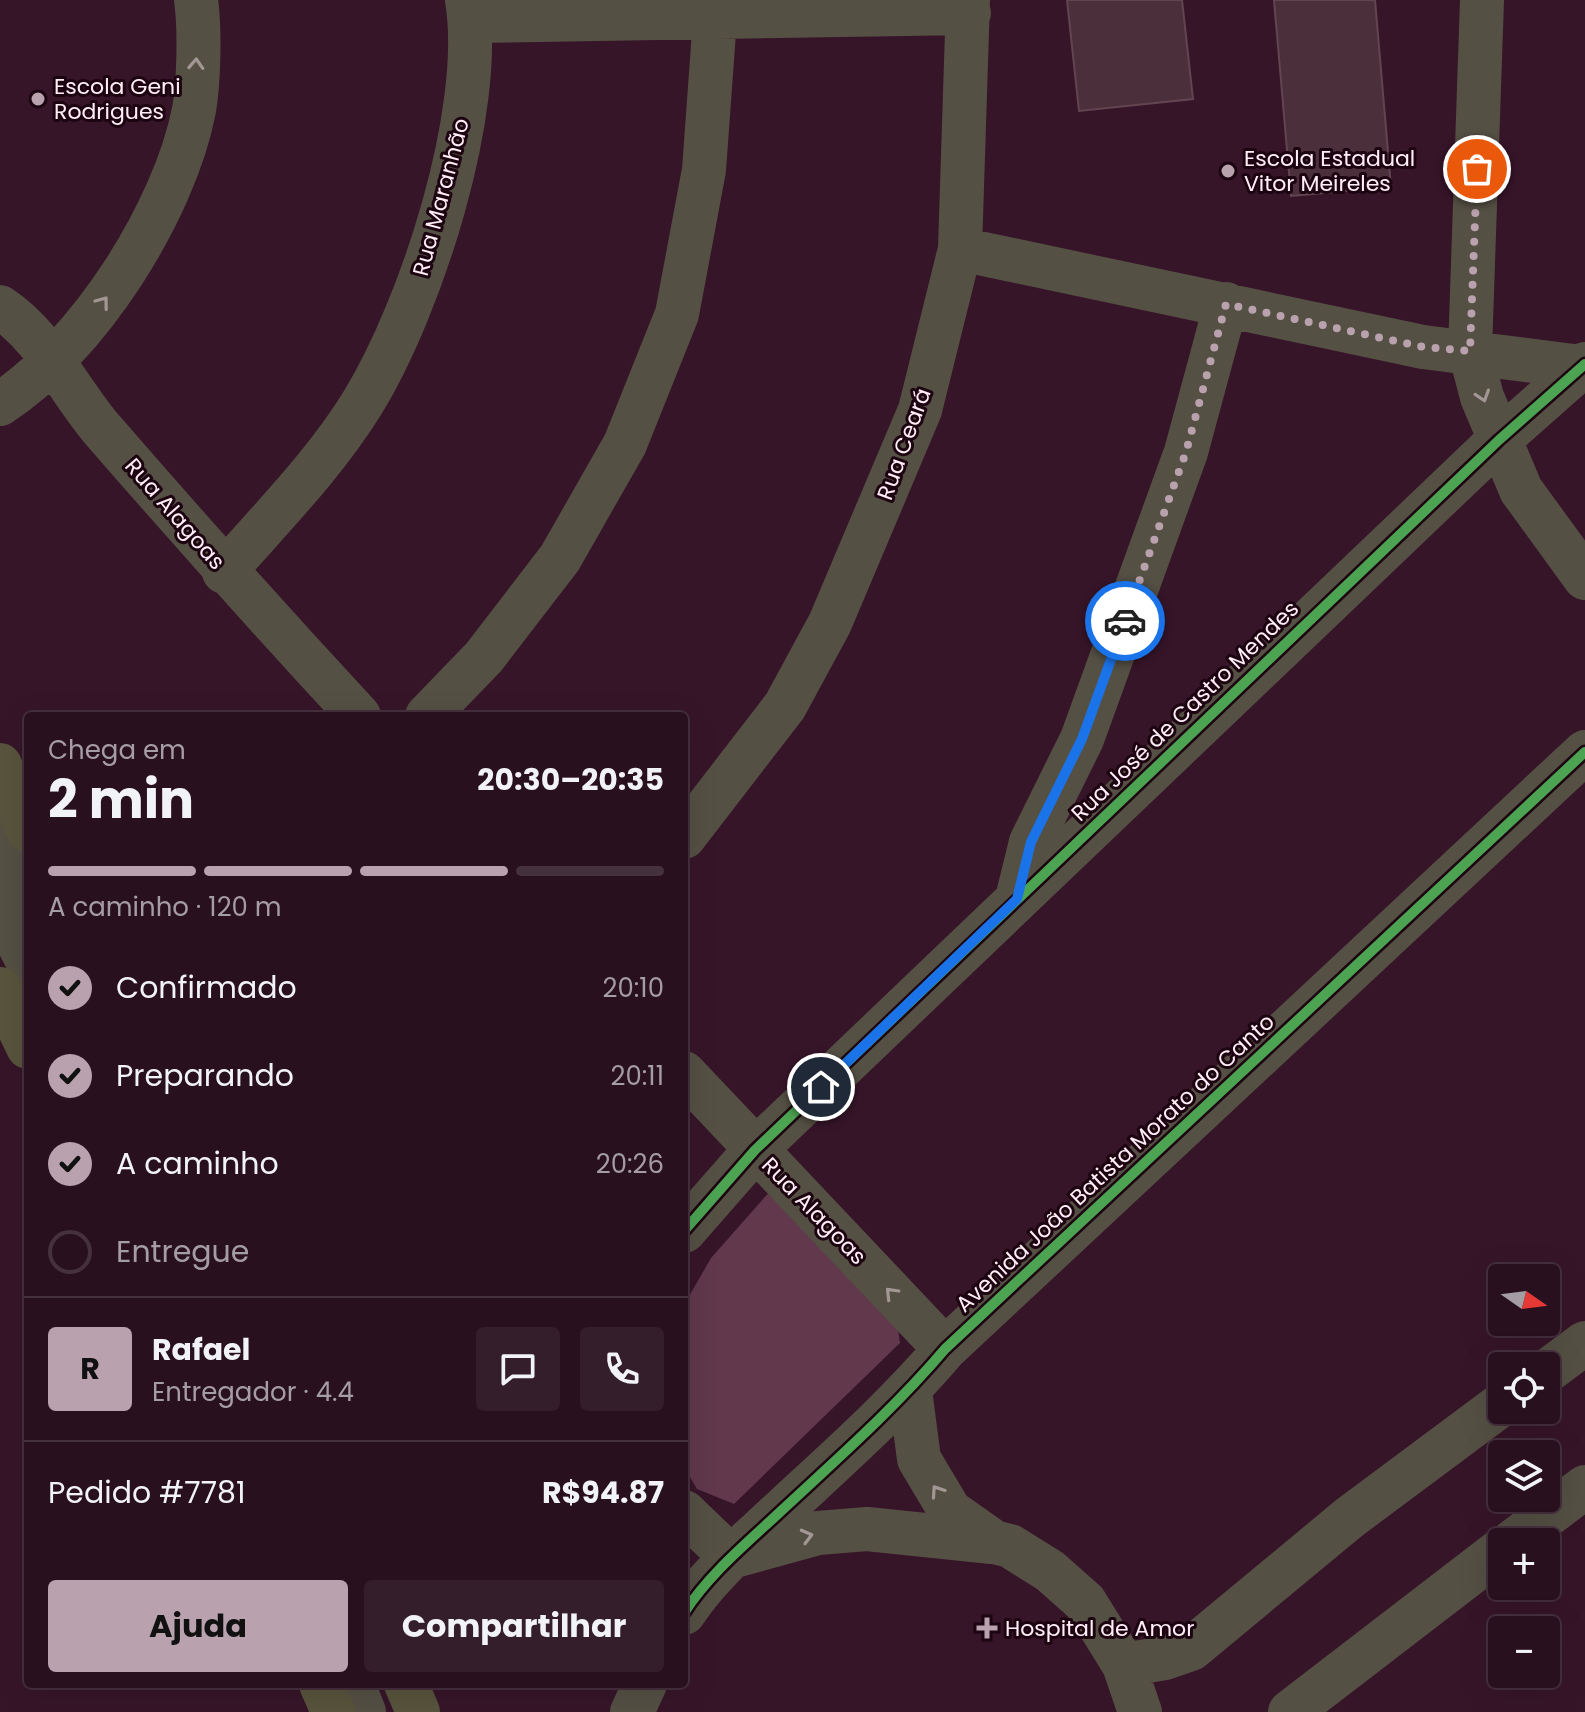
<!DOCTYPE html>
<html lang="pt">
<head>
<meta charset="utf-8">
<style>
	body { margin:0; font-family:Poppins,sans-serif; background:#351e2c; color:#f1f3f6; height:100vh; display:flex; flex-direction:column; font-size:30px; white-space:nowrap }
	* { box-sizing:border-box; margin:0 }
	p { font-size:26px; color:#a59da4 }
	.icon { flex:none; width:44px; height:44px; fill:none; stroke:currentColor; stroke-width:2; stroke-linecap:round; stroke-linejoin:round }
	.map { position:relative; flex:1; overflow:hidden }
	.sheet { position:absolute; left:24px; top:712px; width:664px; height:976px; display:flex; flex-direction:column; background:#29101f; border-radius:8px; box-shadow:0 8px 32px #0002,0 0 0 2px #45303d }
	.sheet>* { flex:none }
	.needle { width:52px; rotate:104deg }
	.fabs { position:absolute; left:1488px; top:1264px; display:grid; gap:16px }
	.fabs a { display:grid; place-items:center; width:72px; height:72px; border-radius:8px; background:#29101f; box-shadow:0 8px 32px #0002,0 0 0 2px #45303d; font-size:40px }
	.pin { position:absolute; display:grid; place-items:center; width:68px; height:68px; color:#fff; margin:-34px; border:4px solid #fff; border-radius:50%; box-shadow:0 2px 8px #0007 }
	.courier { position:absolute; display:grid; place-items:center; width:80px; height:80px; margin:-40px; border:6px solid #1a73e8; border-radius:50%; background:#fff; color:#222; box-shadow:0 2px 10px #0007 }
	.head em { font-style:normal; font-weight:700 }
	.head div { display:flex; flex-direction:column-reverse }
	.head { display:flex; align-items:center; justify-content:space-between; height:136px; padding:0 24px }
	h1 { font-size:52px; font-weight:700; line-height:60px }
	.bar { display:grid; grid-template-columns:repeat(4,1fr); gap:12px 8px; align-content:center; height:96px; padding:0 24px }
	.bar i { height:10px; border-radius:6px; background:#45303d }
	.bar .selected { background:#b9a2ae }
	.bar p { grid-column:span 4 }
	.line { display:flex; align-items:center; gap:20px; padding:0 24px; border-top:2px solid #45303d }
	.line div { flex:1 }
	.round { display:grid; place-items:center; flex:none; width:84px; height:84px; border-radius:8px; background:#351e2c }
	ol { padding:0 24px; list-style:none }
	li { display:flex; align-items:center; gap:24px; height:88px }
	li p { margin-inline-start:auto }
	li .icon { padding:8px; border-radius:50%; background:#b9a2ae; color:#111; stroke-width:4 }
	li:last-child { color:#a59da4 }
	li i { width:44px; height:44px; border:4px solid #45303d; border-radius:50% }
	.cta { display:flex; gap:16px; margin-top:auto; padding:16px 24px }
	.cta a { flex:1; height:92px; border-radius:8px; background:#b9a2ae; color:#111; font-size:32px; font-weight:700; line-height:92px; text-align:center }
	.cta a+a { background:#351e2c; color:#f1f3f6 }
	.map>svg:first-child { display:block }
</style>
</head>
<body>
<div class="map">
<svg width="1585" height="1712" viewBox="0 0 1585 1712">
	<rect width="100%" height="100%" fill="#371529"/>
	<!-- green -->
	<path fill="#61384c" d="M 772,1189 L 896,1314 L 900,1343 L 734,1504 L 697,1489 L 684,1467 L 684,1305 L 711,1258 Z"/>
	<!-- building -->
	<path fill="#4b2f3b" stroke="#624550" stroke-width="2" d="M 1067,0 L 1182,0 L 1193,99 L 1079,111 Z
		M 1274,0 L 1375,0 L 1391,187 L 1291,196 Z"/>
	<g fill="none" stroke-linecap="round" stroke-linejoin="round">
		<!-- minor -->
		<path stroke="#555044" stroke-width="44" d="M 1482,0 L 1470,351 L 1482,397 L 1521,490 L 1585,578
			M 471,21 L 969,13
			M 960,249 L 1423,347 L 1581,367
			M 0,307 C 44,336 67,387 100,427 C 185,525 271,621 359,716
			M 0,404 C 88,347 174,212 194,110 C 199,82 200,28 196,0
			M 224,572 C 272,517 325,464 363,402 C 421,307 485,111 467,0
			M 427,716 L 484,657 L 560,558 L 625,444 L 677,314 L 704,170 L 715,18
			M 0,829 L 28,898
			M 684,837 L 785,706 L 830,623 L 920,410 L 960,249 L 968,0
			M 1017,899 L 1031,842 L 1082,739 L 1186,452 L 1226,304
			M 0,908 L 28,962
			M 684,1073 L 945,1349
			M 684,1231 L 755,1150 L 1499,440 L 1585,364
			M 1546,1372 L 1585,1343
			M 910,1390 L 919,1459 L 950,1511 L 994,1542 L 1010,1546 L 1050,1571 L 1085,1602 L 1124,1665 L 1140,1712
			M 684,1512 L 731,1557 L 818,1533 L 867,1529 L 992,1542
			M 1512,1542 L 1585,1487
			M 684,1613 C 709,1574 747,1543 780,1512 C 837,1459 895,1408 945,1349 L 1585,752
			M 1124,1665 L 1165,1658 L 1191,1649 L 1349,1518 L 1502,1404
			M 353,1684 L 364,1712
			M 632,1712 L 645,1684
			M 1290,1712 L 1502,1549"/>
		<!-- major -->
		<path stroke="#58543d" stroke-width="44" d="M 0,765 L 28,830
			M 0,989 L 28,1047
			M 321,1684 L 333,1712
			M 406,1684 L 418,1712"/>
		<!-- cycleway casing -->
		<g stroke="#1d0411" stroke-width="15">
			<path id="cycleway" d="M 684,1231 L 755,1150 L 1499,440 L 1585,364
				M 684,1613 C 709,1574 747,1543 780,1512 C 837,1459 895,1408 945,1349 L 1585,752"/>
		</g>
		<!-- cycleway -->
		<use href="#cycleway" stroke="#4ca352" stroke-width="10"/>
	</g>
	<!-- one-way arrows -->
	<defs><path id="oneway-chevron" d="M-2-3.5L2.5 0L-2 3.5" fill="none" stroke-width="1.6" stroke-linecap="round" stroke-linejoin="round" transform="scale(2)"/></defs>
	<g stroke="#a29794">
		<use href="#oneway-chevron" transform="translate(196 64) rotate(-87)"/>
		<use href="#oneway-chevron" transform="translate(103 302) rotate(-53)"/>
		<use href="#oneway-chevron" transform="translate(1483 396) rotate(72)"/>
		<use href="#oneway-chevron" transform="translate(891 1293) rotate(-134)"/>
		<use href="#oneway-chevron" transform="translate(937 1491) rotate(-124)"/>
		<use href="#oneway-chevron" transform="translate(807 1536) rotate(-15)"/>
	</g>
	<g fill="none" stroke-linecap="round" stroke-linejoin="round">
		<!-- done -->
		<path stroke="#b9a2ae" stroke-width="8" stroke-dasharray="0 14.4" d="M 1125,621 L 1186,452 L 1226,304 L 1423,347 L 1470,351 L 1477,169"/>
		<!-- route -->
		<path stroke="#1a73e8" stroke-width="10" d="M 821,1087 L 1017,899 L 1031,842 L 1082,739 L 1125,621"/>
	</g>
	<!-- markers -->
	<g fill="#b9a2ae" stroke="#1d0411" stroke-width="3">
		<circle cx="38" cy="99" r="8"/>
		<circle cx="1228" cy="171" r="8"/>
		<path d="M983 1616h8v8h8v8h-8v8h-8v-8h-8v-8h8z"/>
	</g>
	<g text-anchor="middle" dominant-baseline="central" stroke-width="6" stroke-linejoin="round" paint-order="stroke">
		<!-- poi labels -->
		<g font-size="22" fill="#ffeef5" stroke="#1d0411" text-anchor="start">
			<text x="54" y="86">Escola Geni<tspan x="54" dy="25">Rodrigues</tspan></text>
			<text x="1244" y="158">Escola Estadual<tspan x="1244" dy="25">Vitor Meireles</tspan></text>
			<text x="1005" y="1628">Hospital de Amor</text>
		</g>
		<!-- street labels -->
		<g font-size="22" fill="#ffeef5" stroke="#1d0411">
			<text transform="translate(441 197) rotate(-75)">Rua Maranhão</text>
			<text transform="translate(904 444) rotate(-70)">Rua Ceará</text>
			<text transform="translate(175 514) rotate(49)">Rua Alagoas</text>
			<text transform="translate(1185 711) rotate(-44)">Rua José de Castro Mendes</text>
			<text transform="translate(1115 1163) rotate(-43)">Avenida João Batista Morato do Canto</text>
			<text transform="translate(814 1211) rotate(46)">Rua Alagoas</text>
		</g>
	</g>
</svg>
<div class="fabs">
<a><svg class="needle" viewBox="-14 -14 28 28"><path d="M0-13l5 13h-10z" fill="#e53935"/><path d="M0 13l5-13h-10z" fill="#a59da4"/></svg></a>
<a><svg class="icon" aria-label="locate" viewBox="0 0 24 24"><circle cx="12" cy="12" r="6"/><path d="M12 2v4M12 18v4M2 12h4M18 12h4"/></svg></a>
<a><svg class="icon" aria-label="layers" viewBox="0 0 24 24"><path d="M12 4l9 5-9 5-9-5zM3 14l9 5 9-5"/></svg></a>
<a>+</a>
<a>−</a>
</div>
<div class="pin" style="left:1477px;top:169px;background:#ea580c"><svg class="icon" aria-label="bag" viewBox="0 0 24 24"><path d="M5 8h14l-1 12H6zM9 8a3 3 0 0 1 6 0"/></svg></div>
<div class="pin" style="left:821px;top:1087px;background:#1f2937"><svg class="icon" aria-label="home" viewBox="0 0 24 24"><path d="M3 11l9-7 9 7M6 9v11h12V9"/></svg></div>
<div class="courier" style="left:1125px;top:621px"><svg class="icon" aria-label="car" viewBox="0 0 24 24"><path d="M5 17H2v-5l4-1 3-4h7l3 4 3 1v5h-3M9 17h6M6 11h13"/><circle cx="7" cy="17" r="2"/><circle cx="17" cy="17" r="2"/></svg></div>
<section class="sheet">
<div class="head"><div><h1>2 min</h1><p>Chega em</p></div><em>20:30–20:35</em></div>
<div class="bar"><i class="selected"></i><i class="selected"></i><i class="selected"></i><i></i><p>A caminho · 120 m</p></div>
<ol>
<li><svg class="icon" aria-label="check" viewBox="0 0 24 24"><path d="M5 12l5 5 9-10"/></svg>Confirmado<p>20:10</p></li>
<li><svg class="icon" aria-label="check" viewBox="0 0 24 24"><path d="M5 12l5 5 9-10"/></svg>Preparando<p>20:11</p></li>
<li><svg class="icon" aria-label="check" viewBox="0 0 24 24"><path d="M5 12l5 5 9-10"/></svg>A caminho<p>20:26</p></li>
<li><i></i>Entregue</li>
</ol>
<div class="line" style="height:144px"><b class="round" style="background:#b9a2ae;color:#111">R</b><div><b>Rafael</b><p>Entregador · 4.4</p></div><a class="round"><svg class="icon" aria-label="chat" viewBox="0 0 24 24"><path d="M4 5h16v11H9l-5 4z"/></svg></a><a class="round"><svg class="icon" aria-label="phone" viewBox="0 0 24 24"><path d="M5 4h4l2 5-3 2q2 4 5 5l2-3 5 2v4C11 20 4 13 5 4z"/></svg></a></div>
<div class="line" style="height:104px"><div>Pedido #7781</div><b>R$94.87</b></div>
<div class="cta"><a>Ajuda</a><a>Compartilhar</a></div>
</section>
</div>
</body>
</html>
